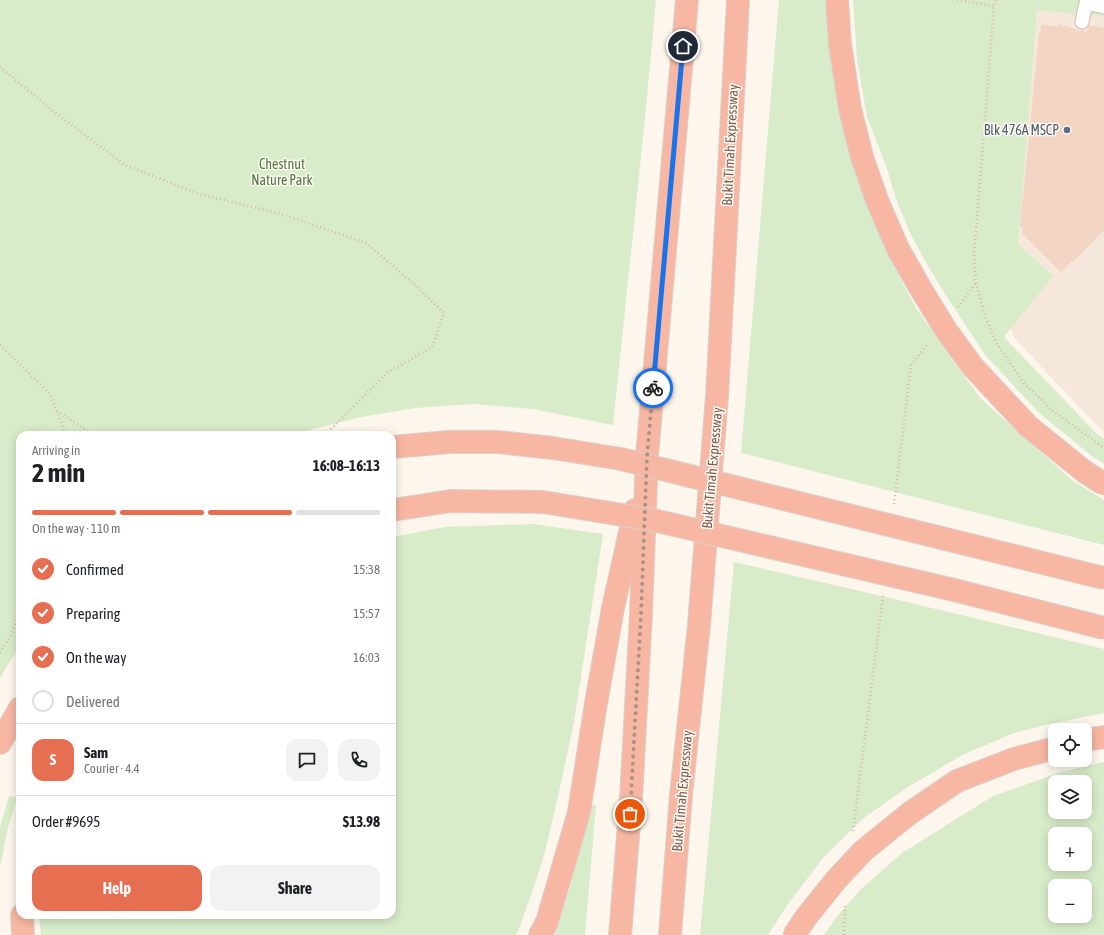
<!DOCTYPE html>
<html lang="en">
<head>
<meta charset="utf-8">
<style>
	body { margin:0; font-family:"Asap Condensed",sans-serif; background:#f2f2f2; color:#202124; height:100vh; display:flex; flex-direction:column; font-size:15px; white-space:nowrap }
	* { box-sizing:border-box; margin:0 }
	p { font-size:13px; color:#757577 }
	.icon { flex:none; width:22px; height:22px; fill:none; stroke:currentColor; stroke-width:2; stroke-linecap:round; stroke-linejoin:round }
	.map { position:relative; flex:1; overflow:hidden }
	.drawer { position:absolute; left:16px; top:431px; width:380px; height:488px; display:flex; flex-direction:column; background:#fff; border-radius:12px; box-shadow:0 2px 10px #0003 }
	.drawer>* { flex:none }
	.tools { position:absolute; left:1048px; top:723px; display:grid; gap:8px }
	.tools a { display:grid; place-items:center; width:44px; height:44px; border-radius:8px; background:#fff; box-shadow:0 2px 10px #0003; font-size:20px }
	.pin { position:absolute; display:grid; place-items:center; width:34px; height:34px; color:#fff; margin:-17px; border:2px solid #fff; border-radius:50%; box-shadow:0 1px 4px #0007 }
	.courier { position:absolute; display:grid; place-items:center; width:40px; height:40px; margin:-20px; border:3px solid #1a73e8; border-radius:50%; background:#fff; color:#222; box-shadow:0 1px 5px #0007 }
	.overview em { font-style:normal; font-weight:700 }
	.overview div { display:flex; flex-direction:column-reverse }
	.overview { display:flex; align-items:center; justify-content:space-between; height:68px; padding:0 16px }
	h1 { font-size:26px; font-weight:700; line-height:30px }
	.bar { display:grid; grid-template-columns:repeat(4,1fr); gap:6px 4px; align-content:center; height:48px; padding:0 16px }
	.bar i { height:5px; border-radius:3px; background:#e0e0e0 }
	.bar .current { background:#e76f51 }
	.bar p { grid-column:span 4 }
	.line { display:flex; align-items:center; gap:10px; padding:0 16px; border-top:1px solid #e0e0e0 }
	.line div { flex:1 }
	.round { display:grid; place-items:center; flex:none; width:42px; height:42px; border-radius:12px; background:#f2f2f2 }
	ol { padding:0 16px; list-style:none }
	li { display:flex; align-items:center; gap:12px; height:44px }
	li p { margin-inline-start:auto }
	li .icon { padding:4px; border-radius:50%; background:#e76f51; color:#fff; stroke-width:4 }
	li:last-child { color:#757577 }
	li i { width:22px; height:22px; border:2px solid #e0e0e0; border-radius:50% }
	.primary-button { display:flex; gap:8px; margin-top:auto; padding:8px 16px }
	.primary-button a { flex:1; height:46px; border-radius:12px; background:#e76f51; color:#fff; font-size:16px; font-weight:700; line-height:46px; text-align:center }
	.primary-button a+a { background:#f2f2f2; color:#202124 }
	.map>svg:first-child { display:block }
</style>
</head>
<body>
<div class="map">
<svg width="1104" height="935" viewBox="0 0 1104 935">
	<rect width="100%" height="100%" fill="#fdf6ec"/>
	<!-- residential -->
	<path fill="#f5e8da" d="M 1001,0 L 1104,0 L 1104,432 L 1100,429 L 1015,339 L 980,258 Z"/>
	<!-- green -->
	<path fill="#d8ecc9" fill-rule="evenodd" d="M 0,0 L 656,0 L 645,118 L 613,425 L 533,409 L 473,404 L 416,408 L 361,417 L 306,431 L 294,435 L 20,435 L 20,645 L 0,678 Z
		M 779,0 L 828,0 L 863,190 L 885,249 L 916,308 L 980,398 L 1072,480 L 1104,500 L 1104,545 L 741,453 Z
		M 853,0 L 1104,0 L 1104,16 L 1037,10 L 1018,244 L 1053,276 L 1004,337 L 1097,434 L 1104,438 L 1104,464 L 1093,457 L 1039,413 L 985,355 L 949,300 L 928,266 L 911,235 L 897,202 L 886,166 L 867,117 L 857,59 Z
		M 533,524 L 603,534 L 574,722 L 559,792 L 545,852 L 533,890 L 519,928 L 516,935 L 41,935 L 39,915 L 392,915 L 392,537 L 445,527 Z
		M 734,562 L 852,589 L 1104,649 L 1104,713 L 1045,725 L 1017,732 L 964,754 L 908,787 L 865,817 L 823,858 L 788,904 L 768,935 L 700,935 Z
		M 1104,762 L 1104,935 L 824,935 L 835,919 L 860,890 L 902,853 L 993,796 L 1061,772 ZM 1055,782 L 1085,782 L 1085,812 L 1055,812 ZM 1055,834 L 1085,834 L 1085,864 L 1055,864 ZM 1055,886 L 1085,886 L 1085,916 L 1055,916 Z
		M 9,796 L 17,798 L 8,828 L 0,867 L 0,827 Z
		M 589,804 L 596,805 L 585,935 L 554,935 L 558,927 L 571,883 Z"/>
	<!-- building -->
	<path fill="#f3d5c3" d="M 1042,24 L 1058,27 L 1058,24 L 1087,32 L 1088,25 L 1104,28 L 1104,230 L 1073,262 L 1072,261 L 1061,272 L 1022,233 L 1023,227 L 1020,227 L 1039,33 L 1040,33 Z"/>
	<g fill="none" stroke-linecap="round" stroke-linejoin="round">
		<!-- lane casing -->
		<g stroke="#d1beb0" stroke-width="15">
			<path id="lane" d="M 1082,22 L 1086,3 L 1104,7"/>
		</g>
		<!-- highway casing -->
		<g stroke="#dad1cd" stroke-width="24">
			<path id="highway" d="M 1085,740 L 1104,737
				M 0,743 L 20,708
				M 22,915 L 23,935
				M 540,935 L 547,922 L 579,812 L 596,703 L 613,608 L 635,510
				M 620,935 L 631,799 L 641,614 L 647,456 L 687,0
				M 670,935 L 681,795 L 699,625 L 717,396 L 738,0"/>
		</g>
		<!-- path -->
		<path stroke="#d9b8a5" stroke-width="2.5" stroke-dasharray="1 3" stroke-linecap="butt" d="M 957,0 L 994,6
			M 996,0 L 994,6 L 974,255 L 976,283 L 984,313 L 997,344 L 1024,383 L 1053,411 L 1104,448
			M 0,67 L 53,111 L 125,165 L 199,194 L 285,215 L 366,243 L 415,285 L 444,313 L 432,347 L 388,372 L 325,435
			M 958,307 L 976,283
			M 0,345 L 50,394 L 66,435
			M 57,411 L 94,435
			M 894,504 L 911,365 L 928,344
			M 0,653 L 11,635 L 20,608
			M 853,831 L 883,596
			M 844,935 L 845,904"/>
		<!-- lane -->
		<use href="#lane" stroke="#fff" stroke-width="13"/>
		<!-- highway -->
		<use href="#highway" stroke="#f7b7a3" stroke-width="22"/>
		<!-- highway-bridge casing -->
		<g stroke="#dad1cd" stroke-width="24" stroke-linecap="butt">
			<path id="highway-bridge" d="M 837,0 L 840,44 L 850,109 L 862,157 L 877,200 L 898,249 L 922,291 L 946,330 L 973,367 L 1028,426 L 1085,472 L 1104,484
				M 392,447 L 449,442 L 498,442 L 553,448 L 621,459 L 1104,578
				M 392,510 L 451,501 L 543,502 L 653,520 L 950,589 L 1104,628
				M 794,935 L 807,916 L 836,880 L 863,851 L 910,813 L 957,781 L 1014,759 L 1055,748"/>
		</g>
		<!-- highway-bridge -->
		<use href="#highway-bridge" stroke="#f7b7a3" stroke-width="22"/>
	</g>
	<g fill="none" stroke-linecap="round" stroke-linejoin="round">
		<!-- done -->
		<path stroke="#a89285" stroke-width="4" stroke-dasharray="0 7.2" d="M 630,814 L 641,614 L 647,456 L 653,388"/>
		<!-- route -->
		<path stroke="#1a73e8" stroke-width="5" d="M 653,388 L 683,46"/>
	</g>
	<!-- markers -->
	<circle fill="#5c6f8a" stroke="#fffaf3" stroke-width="1.5" cx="1067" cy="130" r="4"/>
	<g text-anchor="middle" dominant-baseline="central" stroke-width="3" stroke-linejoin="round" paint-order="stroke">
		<!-- service labels -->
		<g font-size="14" fill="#4e5e75" stroke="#fffaf3" text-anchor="end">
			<text x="1059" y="130">Blk 476A MSCP</text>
		</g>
		<!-- street labels -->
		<g font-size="14" fill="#7a5c4d" stroke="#fffaf3">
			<text transform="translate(730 145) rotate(-87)">Bukit Timah Expressway</text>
			<text transform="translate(712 468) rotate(-85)">Bukit Timah Expressway</text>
			<text transform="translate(682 791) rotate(-85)">Bukit Timah Expressway</text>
		</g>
		<!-- park labels -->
		<g font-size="14" fill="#537a41" stroke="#fffaf3">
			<text x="282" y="164">Chestnut<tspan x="282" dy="16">Nature Park</tspan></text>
		</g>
	</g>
</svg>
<div class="tools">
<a><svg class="icon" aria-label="locate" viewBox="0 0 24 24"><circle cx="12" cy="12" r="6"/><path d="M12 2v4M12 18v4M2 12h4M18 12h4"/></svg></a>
<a><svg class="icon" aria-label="layers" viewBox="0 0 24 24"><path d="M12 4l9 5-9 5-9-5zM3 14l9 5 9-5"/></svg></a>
<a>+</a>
<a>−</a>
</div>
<div class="pin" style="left:630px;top:814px;background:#ea580c"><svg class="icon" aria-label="bag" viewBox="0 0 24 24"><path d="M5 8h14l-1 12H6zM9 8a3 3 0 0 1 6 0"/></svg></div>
<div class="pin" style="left:683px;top:46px;background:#1f2937"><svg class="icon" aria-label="home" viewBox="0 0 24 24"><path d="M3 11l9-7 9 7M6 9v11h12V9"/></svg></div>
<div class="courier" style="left:653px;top:388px"><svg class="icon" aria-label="bike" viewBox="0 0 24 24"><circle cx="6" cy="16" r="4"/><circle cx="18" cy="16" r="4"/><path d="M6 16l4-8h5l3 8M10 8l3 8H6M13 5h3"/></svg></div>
<section class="drawer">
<div class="overview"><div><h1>2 min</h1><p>Arriving in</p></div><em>16:08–16:13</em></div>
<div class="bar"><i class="current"></i><i class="current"></i><i class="current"></i><i></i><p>On the way · 110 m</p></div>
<ol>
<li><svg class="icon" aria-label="check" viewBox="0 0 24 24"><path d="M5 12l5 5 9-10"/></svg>Confirmed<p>15:38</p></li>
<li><svg class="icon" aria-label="check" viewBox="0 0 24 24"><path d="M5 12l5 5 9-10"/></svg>Preparing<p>15:57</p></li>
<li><svg class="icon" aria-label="check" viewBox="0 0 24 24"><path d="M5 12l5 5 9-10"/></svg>On the way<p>16:03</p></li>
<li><i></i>Delivered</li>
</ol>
<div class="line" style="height:72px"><b class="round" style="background:#e76f51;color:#fff">S</b><div><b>Sam</b><p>Courier · 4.4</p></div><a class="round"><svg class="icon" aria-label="chat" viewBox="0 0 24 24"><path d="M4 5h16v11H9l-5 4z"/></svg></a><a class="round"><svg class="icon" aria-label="phone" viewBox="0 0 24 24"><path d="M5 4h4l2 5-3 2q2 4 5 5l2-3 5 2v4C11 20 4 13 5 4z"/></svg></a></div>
<div class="line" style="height:52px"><div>Order #9695</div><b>$13.98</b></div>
<div class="primary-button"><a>Help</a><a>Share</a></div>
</section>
</div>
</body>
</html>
